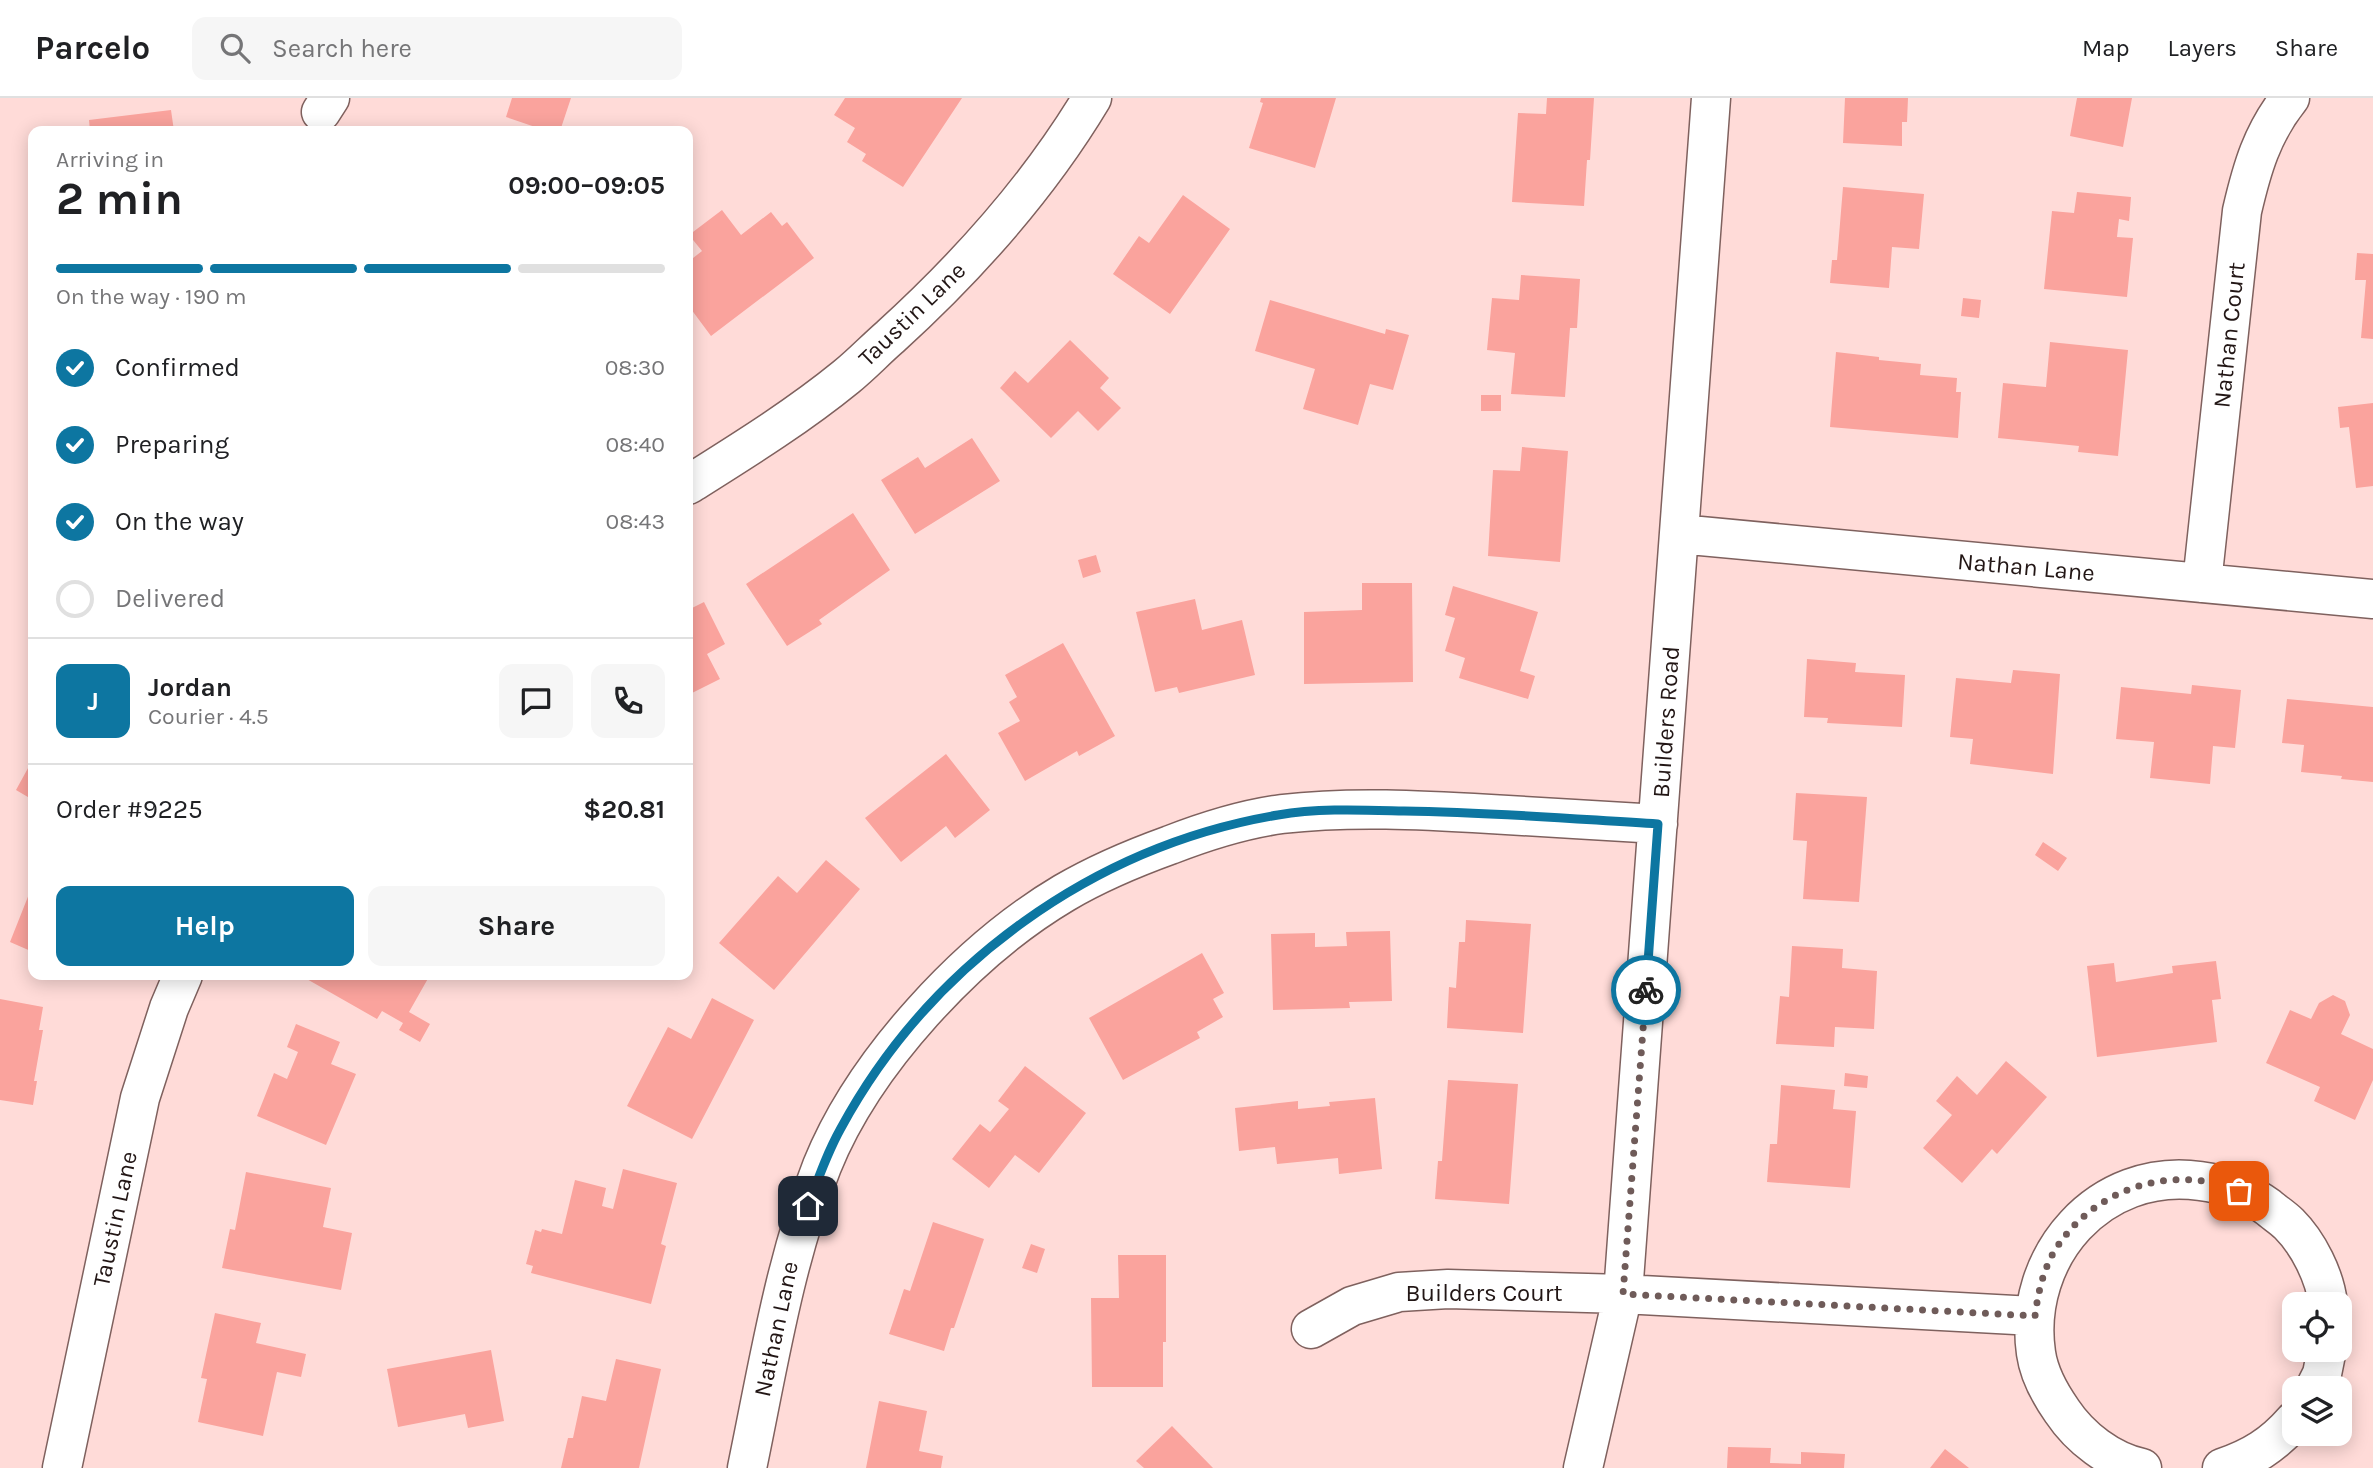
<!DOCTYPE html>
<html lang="en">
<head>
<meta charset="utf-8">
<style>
	body { margin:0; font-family:Karla,sans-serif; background:#f6f6f6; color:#202124; height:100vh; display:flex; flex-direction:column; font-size:26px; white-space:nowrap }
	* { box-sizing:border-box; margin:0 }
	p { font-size:23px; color:#757577 }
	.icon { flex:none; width:38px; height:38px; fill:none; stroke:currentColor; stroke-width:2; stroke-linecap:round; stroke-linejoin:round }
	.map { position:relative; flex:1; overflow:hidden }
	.drawer { position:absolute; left:28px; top:28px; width:665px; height:854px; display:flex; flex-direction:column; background:#fff; border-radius:14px; box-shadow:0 4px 18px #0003 }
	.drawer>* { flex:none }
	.fabs { position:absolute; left:2282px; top:1194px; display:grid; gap:14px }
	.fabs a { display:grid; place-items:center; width:70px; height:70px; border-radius:14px; background:#fff; box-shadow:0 4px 18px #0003; font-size:35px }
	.pin { position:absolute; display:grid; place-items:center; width:60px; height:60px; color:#fff; margin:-30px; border-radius:14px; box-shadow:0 4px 10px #0006 }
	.courier { position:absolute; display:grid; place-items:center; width:70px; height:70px; margin:-35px; border:5px solid #0d76a1; border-radius:50%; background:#fff; color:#222; box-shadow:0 2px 9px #0007 }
	.head em { font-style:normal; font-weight:700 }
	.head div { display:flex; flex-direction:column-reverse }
	.head { display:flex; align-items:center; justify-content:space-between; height:119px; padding:0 28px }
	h1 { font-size:46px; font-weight:700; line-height:52px }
	.bar { display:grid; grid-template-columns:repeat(4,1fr); gap:10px 7px; align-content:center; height:84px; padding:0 28px }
	.bar i { height:9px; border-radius:5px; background:#e0e0e0 }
	.bar .selected { background:#0d76a1 }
	.bar p { grid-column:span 4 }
	.line { display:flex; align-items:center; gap:18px; padding:0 28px; border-top:2px solid #e0e0e0 }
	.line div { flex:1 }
	.round { display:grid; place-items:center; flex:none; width:74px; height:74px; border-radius:14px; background:#f6f6f6 }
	ol { padding:0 28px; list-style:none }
	li { display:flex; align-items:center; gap:21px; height:77px }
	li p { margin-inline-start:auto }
	li .icon { padding:7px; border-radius:50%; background:#0d76a1; color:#fff; stroke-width:4 }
	li:last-child { color:#757577 }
	li i { width:38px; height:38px; border:4px solid #e0e0e0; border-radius:50% }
	.cta { display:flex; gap:14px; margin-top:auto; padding:14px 28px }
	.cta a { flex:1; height:80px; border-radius:14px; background:#0d76a1; color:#fff; font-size:28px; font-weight:700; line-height:80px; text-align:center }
	.cta a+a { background:#f6f6f6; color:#202124 }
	header { display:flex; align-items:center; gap:42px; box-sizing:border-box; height:98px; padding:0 35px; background:#fff; border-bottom:2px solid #e0e0e0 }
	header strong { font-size:33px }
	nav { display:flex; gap:38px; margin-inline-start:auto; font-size:24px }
	.search { width:490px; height:63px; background:#f6f6f6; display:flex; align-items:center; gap:18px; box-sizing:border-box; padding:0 24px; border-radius:14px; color:#757577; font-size:26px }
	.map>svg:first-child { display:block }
</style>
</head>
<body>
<header>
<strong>Parcelo</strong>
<div class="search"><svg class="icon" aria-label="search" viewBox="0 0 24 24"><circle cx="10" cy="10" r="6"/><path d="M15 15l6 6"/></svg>Search here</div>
<nav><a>Map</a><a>Layers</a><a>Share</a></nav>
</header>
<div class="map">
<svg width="2373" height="1370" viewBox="0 0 2373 1370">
	<rect width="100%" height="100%" fill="#ffdbd8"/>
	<!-- building -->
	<path fill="#faa39d" d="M 512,0 L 571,0 L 560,33 L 547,33 L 506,19 Z
		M 845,0 L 962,0 L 903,89 L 862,63 L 866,56 L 847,44 L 855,30 L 834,17 Z
		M 1261,0 L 1336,0 L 1315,70 L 1249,50 L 1263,5 L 1260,4 Z
		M 1547,0 L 1594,0 L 1590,62 L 1587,62 L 1584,108 L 1512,104 L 1518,15 L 1546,16 Z
		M 1845,0 L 1908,0 L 1907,24 L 1902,24 L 1902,48 L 1843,45 Z
		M 2077,0 L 2132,0 L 2123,49 L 2070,38 Z
		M 171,12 L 174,33 L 90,33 L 89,22 Z
		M 1843,89 L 1924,96 L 1919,151 L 1892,149 L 1889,190 L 1830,185 L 1832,162 L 1837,162 Z
		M 2077,94 L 2131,99 L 2129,123 L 2119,121 L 2117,139 L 2133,140 L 2127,199 L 2044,191 L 2052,113 L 2074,115 Z
		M 1183,97 L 1230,131 L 1170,216 L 1113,176 L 1139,138 L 1149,145 Z
		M 722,112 L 741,137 L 771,114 L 782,128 L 787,124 L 814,160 L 711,238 L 688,207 L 688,164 L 702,153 L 689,137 Z
		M 2357,155 L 2373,156 L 2373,241 L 2361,240 L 2366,182 L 2355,182 Z
		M 1521,177 L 1580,181 L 1577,230 L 1570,230 L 1565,299 L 1511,296 L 1515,255 L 1487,252 L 1492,200 L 1519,202 Z
		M 1963,200 L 1981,202 L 1979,220 L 1961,218 Z
		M 1270,202 L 1385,236 L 1386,231 L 1409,237 L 1393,292 L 1370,286 L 1358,327 L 1303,311 L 1315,271 L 1255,253 Z
		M 1070,242 L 1109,280 L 1100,290 L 1121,310 L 1098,333 L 1078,313 L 1051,340 L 1000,290 L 1015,273 L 1028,285 Z
		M 2050,244 L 2128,252 L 2118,358 L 2078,354 L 2079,348 L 1998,340 L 2003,285 L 2046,289 Z
		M 1836,254 L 1879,259 L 1879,262 L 1921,266 L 1920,277 L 1957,280 L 1956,294 L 1961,294 L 1958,340 L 1830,329 Z
		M 1481,297 L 1501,297 L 1501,313 L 1481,313 Z
		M 2373,305 L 2373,388 L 2356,390 L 2349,329 L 2340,330 L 2338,309 Z
		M 972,340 L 1000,383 L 915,436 L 881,382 L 918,359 L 925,370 Z
		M 1522,349 L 1568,353 L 1560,464 L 1488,458 L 1493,372 L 1520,373 Z
		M 853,415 L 890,472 L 819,522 L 822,526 L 787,548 L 746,486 Z
		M 1096,457 L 1101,474 L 1083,480 L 1078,462 Z
		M 1362,485 L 1412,485 L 1413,584 L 1304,586 L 1304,514 L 1362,512 Z
		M 1453,488 L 1538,514 L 1520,573 L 1535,578 L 1528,601 L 1459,580 L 1465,560 L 1445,553 L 1455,520 L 1445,517 Z
		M 1195,501 L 1202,532 L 1242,522 L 1255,577 L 1179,595 L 1177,589 L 1155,594 L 1136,514 Z
		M 704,504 L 725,546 L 707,556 L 720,581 L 688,597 L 688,512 Z
		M 1063,545 L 1115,638 L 1079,658 L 1077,653 L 1025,683 L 998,635 L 1020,623 L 1009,604 L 1017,599 L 1005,577 Z
		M 1807,561 L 1856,565 L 1855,574 L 1905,577 L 1902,629 L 1827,625 L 1828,620 L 1804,619 Z
		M 2013,572 L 2060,576 L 2053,676 L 1970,666 L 1973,641 L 1950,639 L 1956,580 L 2011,585 Z
		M 2192,587 L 2241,592 L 2235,650 L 2213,648 L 2210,686 L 2150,680 L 2154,644 L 2116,641 L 2121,589 L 2191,596 Z
		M 2287,601 L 2373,609 L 2373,684 L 2341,681 L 2342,678 L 2301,674 L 2304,647 L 2282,645 Z
		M 946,656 L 990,712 L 955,740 L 946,728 L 901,764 L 865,720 Z
		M 33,661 L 33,702 L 16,692 Z
		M 1796,695 L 1867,699 L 1859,804 L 1803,801 L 1807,743 L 1793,742 Z
		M 2043,744 L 2067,760 L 2058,773 L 2035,757 Z
		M 826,762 L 860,791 L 774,892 L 719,845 L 778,778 L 797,795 Z
		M 33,786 L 33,854 L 10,844 Z
		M 1466,822 L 1531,826 L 1523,935 L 1447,930 L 1449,889 L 1456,890 L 1459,844 L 1465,844 Z
		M 1390,833 L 1392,903 L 1349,904 L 1350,910 L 1273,912 L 1271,836 L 1315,835 L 1315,849 L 1347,848 L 1346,834 Z
		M 1792,848 L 1843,851 L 1842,870 L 1877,873 L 1874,931 L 1835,929 L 1834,949 L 1776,946 L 1780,898 L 1789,899 Z
		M 1202,855 L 1224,895 L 1213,901 L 1223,919 L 1197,934 L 1200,940 L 1123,982 L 1089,920 Z
		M 2216,863 L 2221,901 L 2212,902 L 2217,944 L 2097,959 L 2087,868 L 2114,865 L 2116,884 L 2173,875 L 2172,868 Z
		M 307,877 L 430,877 L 409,914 L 430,926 L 420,944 L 399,932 L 403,925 L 382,913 L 377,921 L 305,880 Z
		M 2333,897 L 2345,903 L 2350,917 L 2341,936 L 2373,951 L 2373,982 L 2355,1022 L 2314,1003 L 2320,989 L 2266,965 L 2290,912 L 2311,921 L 2319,905 Z
		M 712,900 L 754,922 L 692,1041 L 627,1008 L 668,929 L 691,941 Z
		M 0,901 L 43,909 L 39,932 L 43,932 L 34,983 L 37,983 L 33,1007 L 0,1002 Z
		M 296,926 L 340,944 L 331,966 L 356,976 L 326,1047 L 257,1018 L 274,975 L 287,981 L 298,954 L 287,949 Z
		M 2006,963 L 2047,999 L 1997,1056 L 1992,1051 L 1962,1085 L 1923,1050 L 1952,1017 L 1936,1003 L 1957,978 L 1977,997 Z
		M 1025,968 L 1086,1015 L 1039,1075 L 1015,1057 L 989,1090 L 952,1061 L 980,1026 L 990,1034 L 1009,1011 L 998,1003 Z
		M 1845,975 L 1868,978 L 1867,990 L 1844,988 Z
		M 1448,982 L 1518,986 L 1509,1106 L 1435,1101 L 1438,1063 L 1442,1063 Z
		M 1781,987 L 1835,992 L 1833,1011 L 1856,1013 L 1850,1090 L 1767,1084 L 1770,1046 L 1777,1046 Z
		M 1375,1000 L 1382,1071 L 1339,1076 L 1338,1060 L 1277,1066 L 1275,1049 L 1239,1053 L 1235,1010 L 1298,1003 L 1298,1011 L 1330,1008 L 1329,1004 Z
		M 623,1071 L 677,1085 L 661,1146 L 666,1148 L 651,1206 L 531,1175 L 533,1168 L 526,1166 L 535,1132 L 541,1134 L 542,1131 L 562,1136 L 575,1082 L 606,1090 L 602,1108 L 613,1111 Z
		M 246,1074 L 331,1090 L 323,1129 L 352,1135 L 341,1192 L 222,1170 L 230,1131 L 235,1132 Z
		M 933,1124 L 984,1141 L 954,1230 L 951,1230 L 944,1253 L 889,1236 L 904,1191 L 910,1193 Z
		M 1031,1146 L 1045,1151 L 1037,1175 L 1022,1170 Z
		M 1118,1157 L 1166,1157 L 1166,1244 L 1163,1244 L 1163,1289 L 1092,1289 L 1091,1200 L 1119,1200 Z
		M 215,1215 L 261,1225 L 256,1245 L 306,1256 L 301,1279 L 277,1274 L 263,1338 L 198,1324 L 207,1281 L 201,1280 Z
		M 491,1252 L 504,1323 L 468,1330 L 465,1316 L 398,1329 L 387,1271 Z
		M 616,1261 L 661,1271 L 639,1370 L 561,1370 L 568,1340 L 573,1340 L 582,1298 L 606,1303 Z
		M 879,1303 L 927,1313 L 919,1353 L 943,1358 L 941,1370 L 866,1370 Z
		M 1172,1328 L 1213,1370 L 1144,1370 L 1136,1363 Z
		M 1728,1349 L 1771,1350 L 1770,1365 L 1801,1366 L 1801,1354 L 1845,1356 L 1844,1370 L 1727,1370 Z
		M 1945,1351 L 1969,1370 L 1930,1370 Z"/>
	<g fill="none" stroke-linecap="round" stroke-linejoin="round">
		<!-- minor casing -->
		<g stroke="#7f615e" stroke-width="41">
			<path id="minor" d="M 321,14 L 330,0
				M 688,387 C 742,353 797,319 846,279 C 861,267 875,252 890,239 C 967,169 1038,90 1092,0
				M 1679,436 L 2373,501
				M 2202,485 L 2242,113 C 2252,70 2262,35 2290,0
				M 1311,1231 L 1352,1208 L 1399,1194 L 1448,1191 L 1623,1196 L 2034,1218
				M 2315,1290 L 2322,1276 L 2327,1251
				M 62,1370 L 140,1000 L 169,910 L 183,877
				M 747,1370 C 768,1269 784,1165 822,1068 C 864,964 968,852 1064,795 C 1098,775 1134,760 1170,747 C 1206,733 1244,721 1282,716 C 1351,708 1421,712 1490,716 C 1546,719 1602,723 1658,726
				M 1583,1370 L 1623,1196 L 1711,0
				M 2142,1370 C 2110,1363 2080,1340 2062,1313 C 2050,1296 2039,1276 2036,1255 C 2022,1158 2100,1069 2200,1083 C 2224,1086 2248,1094 2268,1109 C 2275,1115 2283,1120 2289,1126 C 2308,1145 2325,1178 2328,1206
				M 2222,1370 C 2252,1360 2273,1347 2294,1323"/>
		</g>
		<!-- minor -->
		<use href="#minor" stroke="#fff" stroke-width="38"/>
	</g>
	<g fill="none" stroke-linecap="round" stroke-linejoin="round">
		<!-- done -->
		<path stroke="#6f5b59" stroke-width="7" stroke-dasharray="0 12.6" d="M 1646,892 L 1623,1196 L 2035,1218 C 2038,1195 2043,1172 2055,1152 C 2094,1090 2172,1065 2239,1093"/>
		<!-- route -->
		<path stroke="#0d76a1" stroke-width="9" d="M 808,1108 C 818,1081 827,1055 841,1030 C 930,866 1094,748 1278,717 C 1319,710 1362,712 1404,713 C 1489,714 1574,721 1658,726 L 1646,892"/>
	</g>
	<g text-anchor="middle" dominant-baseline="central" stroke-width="7" stroke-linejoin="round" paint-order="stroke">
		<!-- street labels -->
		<g font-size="24" fill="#221615" stroke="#fff">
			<text transform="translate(912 216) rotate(-44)">Taustin Lane</text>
			<text transform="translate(2229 237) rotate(-84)">Nathan Court</text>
			<text transform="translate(2026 469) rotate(5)">Nathan Lane</text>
			<text transform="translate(1666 624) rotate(-86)">Builders Road</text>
			<text transform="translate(115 1121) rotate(-78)">Taustin Lane</text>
			<text x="1484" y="1195">Builders Court</text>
			<text transform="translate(776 1231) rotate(-78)">Nathan Lane</text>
		</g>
	</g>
</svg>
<div class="fabs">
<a><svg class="icon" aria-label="locate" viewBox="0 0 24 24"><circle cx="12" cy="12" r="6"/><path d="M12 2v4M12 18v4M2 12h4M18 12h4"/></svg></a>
<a><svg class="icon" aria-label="layers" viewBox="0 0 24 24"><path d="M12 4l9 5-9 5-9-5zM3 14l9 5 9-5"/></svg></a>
</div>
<div class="pin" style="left:2239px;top:1093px;background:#ea580c"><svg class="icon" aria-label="bag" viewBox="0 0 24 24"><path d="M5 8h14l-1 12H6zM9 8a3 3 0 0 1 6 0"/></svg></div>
<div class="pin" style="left:808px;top:1108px;background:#1f2937"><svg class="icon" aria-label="home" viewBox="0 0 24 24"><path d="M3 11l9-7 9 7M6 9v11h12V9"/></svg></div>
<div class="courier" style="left:1646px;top:892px"><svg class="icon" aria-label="bike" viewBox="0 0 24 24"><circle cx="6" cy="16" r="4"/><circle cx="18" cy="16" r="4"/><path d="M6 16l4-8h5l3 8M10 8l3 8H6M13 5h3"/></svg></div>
<section class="drawer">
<div class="head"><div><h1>2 min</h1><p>Arriving in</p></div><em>09:00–09:05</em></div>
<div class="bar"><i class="selected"></i><i class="selected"></i><i class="selected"></i><i></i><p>On the way · 190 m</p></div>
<ol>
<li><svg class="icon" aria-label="check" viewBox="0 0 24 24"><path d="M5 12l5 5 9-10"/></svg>Confirmed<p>08:30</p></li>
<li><svg class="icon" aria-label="check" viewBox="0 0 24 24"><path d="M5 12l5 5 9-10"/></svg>Preparing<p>08:40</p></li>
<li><svg class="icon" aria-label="check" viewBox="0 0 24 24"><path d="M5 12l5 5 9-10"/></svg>On the way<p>08:43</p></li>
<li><i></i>Delivered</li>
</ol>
<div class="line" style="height:126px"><b class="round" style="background:#0d76a1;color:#fff">J</b><div><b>Jordan</b><p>Courier · 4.5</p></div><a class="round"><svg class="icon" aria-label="chat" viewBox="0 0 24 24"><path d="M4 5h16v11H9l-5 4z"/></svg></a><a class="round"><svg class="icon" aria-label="phone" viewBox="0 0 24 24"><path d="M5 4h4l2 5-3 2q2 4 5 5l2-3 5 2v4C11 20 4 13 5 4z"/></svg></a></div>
<div class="line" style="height:91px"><div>Order #9225</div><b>$20.81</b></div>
<div class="cta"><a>Help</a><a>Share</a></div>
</section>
</div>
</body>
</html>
